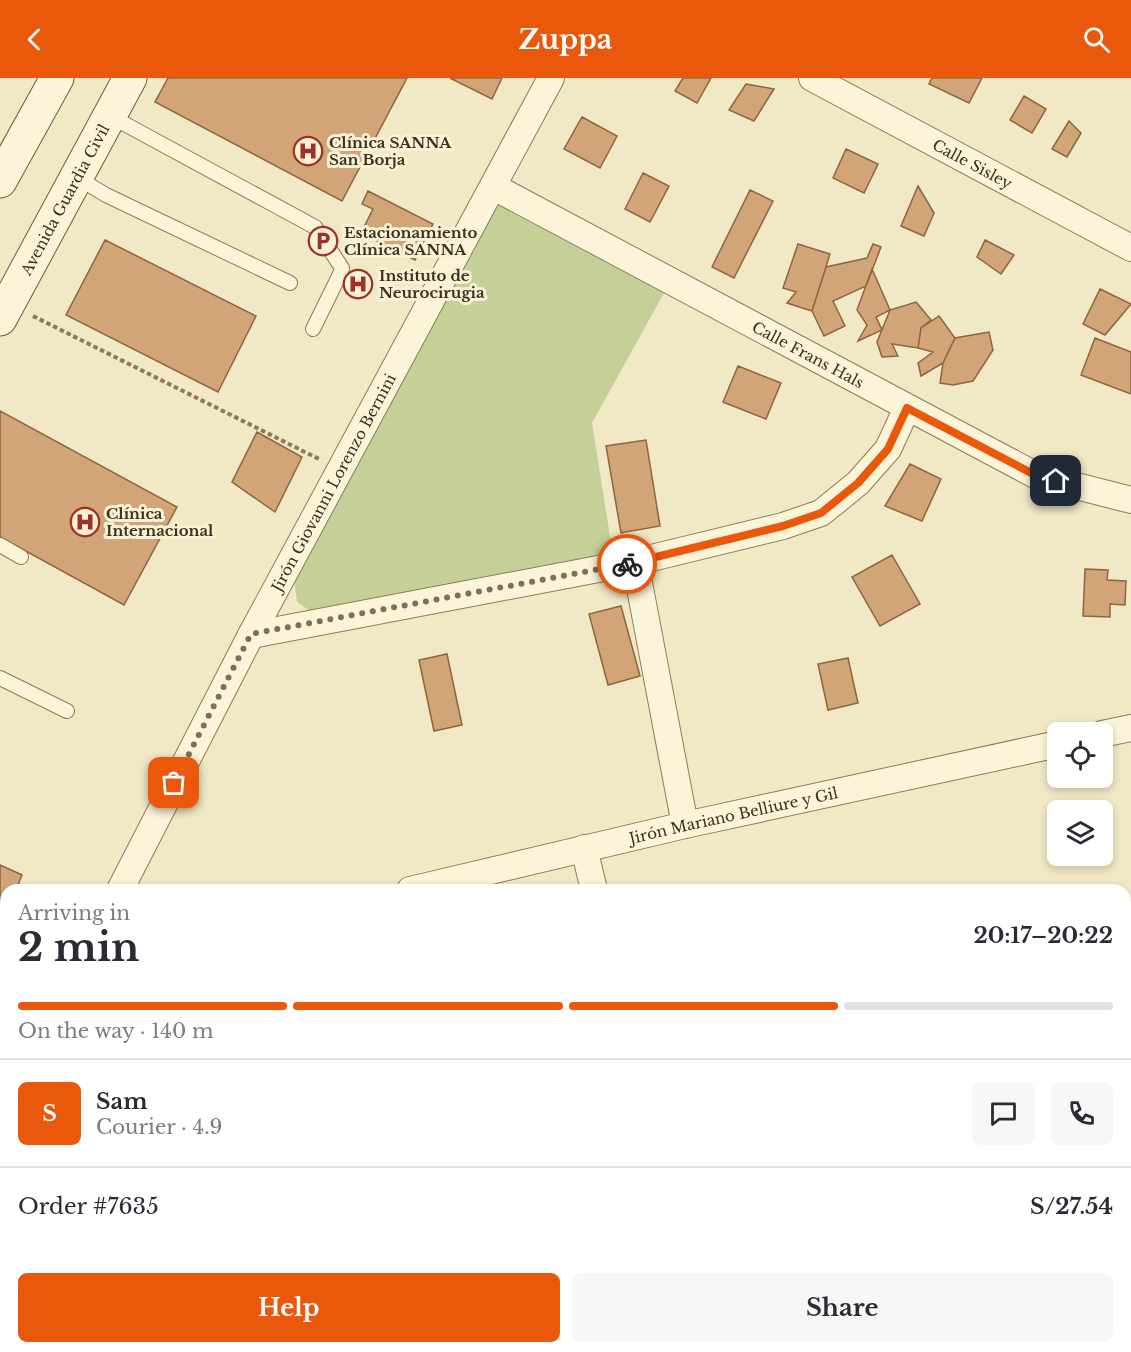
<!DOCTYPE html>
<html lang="en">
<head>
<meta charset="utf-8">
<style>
	body { margin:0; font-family:"Libre Baskerville",serif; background:#f7f7f7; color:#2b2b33; height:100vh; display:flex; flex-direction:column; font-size:22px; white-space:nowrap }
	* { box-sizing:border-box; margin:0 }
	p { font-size:20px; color:#7c7c81 }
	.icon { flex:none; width:33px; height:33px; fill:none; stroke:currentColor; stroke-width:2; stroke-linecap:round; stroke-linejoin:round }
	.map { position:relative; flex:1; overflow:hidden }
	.details { position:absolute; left:0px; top:806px; width:1131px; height:470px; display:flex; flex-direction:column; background:#fff; border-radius:18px 18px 0 0; box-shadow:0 3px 9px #0003 }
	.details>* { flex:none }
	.controls { position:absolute; left:1047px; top:644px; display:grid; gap:12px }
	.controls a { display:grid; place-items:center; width:66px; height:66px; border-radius:9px; background:#fff; box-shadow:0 3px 9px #0003; font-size:30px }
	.pin { position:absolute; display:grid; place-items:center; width:51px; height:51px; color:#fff; margin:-26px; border-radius:12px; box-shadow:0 3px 9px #0006 }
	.courier { position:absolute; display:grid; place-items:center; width:60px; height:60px; margin:-30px; border:4px solid #ea580c; border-radius:50%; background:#fff; color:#222; box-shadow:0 2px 8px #0007 }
	.headline em { font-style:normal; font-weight:700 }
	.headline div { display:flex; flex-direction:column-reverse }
	.headline { display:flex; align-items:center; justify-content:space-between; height:102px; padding:0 18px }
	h1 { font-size:39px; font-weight:700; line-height:45px }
	.bar { display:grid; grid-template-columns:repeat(4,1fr); gap:9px 6px; align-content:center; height:72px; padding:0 18px }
	.bar i { height:8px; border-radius:4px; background:#e1e1e2 }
	.bar .active { background:#ea580c }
	.bar p { grid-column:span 4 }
	.line { display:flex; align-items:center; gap:15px; padding:0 18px; border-top:2px solid #e1e1e2 }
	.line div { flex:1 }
	.round { display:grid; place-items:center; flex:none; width:63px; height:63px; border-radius:9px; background:#f7f7f7 }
	.action { display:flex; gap:12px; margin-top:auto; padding:12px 18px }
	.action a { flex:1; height:69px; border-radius:9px; background:#ea580c; color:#fff; font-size:24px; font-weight:700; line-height:69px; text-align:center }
	.action a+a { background:#f7f7f7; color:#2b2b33 }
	header { display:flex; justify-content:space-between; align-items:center; height:78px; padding:0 18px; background:#ea580c; color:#fff; font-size:27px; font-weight:700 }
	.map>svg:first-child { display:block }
</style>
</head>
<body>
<header><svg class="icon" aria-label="back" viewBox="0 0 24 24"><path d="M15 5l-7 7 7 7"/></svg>Zuppa<svg class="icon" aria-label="search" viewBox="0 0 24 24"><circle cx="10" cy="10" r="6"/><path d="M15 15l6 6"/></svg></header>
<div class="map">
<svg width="1131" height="1274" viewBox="0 0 1131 1274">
	<rect width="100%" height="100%" fill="#f1e8c5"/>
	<!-- green -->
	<path fill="#c4d098" d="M 498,127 L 664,215 L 592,345 L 613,477 L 313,535 L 297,524 L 294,501 Z
		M 1131,910 L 1131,1065 L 1125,1066 L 1125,911 Z
		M 0,1123 L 6,1127 L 6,1269 L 74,1269 L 74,1274 L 0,1274 Z
		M 113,1269 L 230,1269 L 213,1274 L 113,1274 Z"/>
	<!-- building -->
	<path fill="#d1a578" stroke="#8e653e" stroke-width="1.5" d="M 168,0 L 407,0 L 342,123 L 155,24 Z
		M 450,0 L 502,0 L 492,21 Z
		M 683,0 L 711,0 L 697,25 L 675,13 Z
		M 932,0 L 982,0 L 969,25 L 929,6 Z
		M 746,6 L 774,11 L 754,43 L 729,32 Z
		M 1024,18 L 1046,31 L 1032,55 L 1010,42 Z
		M 582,39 L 617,58 L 600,90 L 564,71 Z
		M 1069,43 L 1081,55 L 1067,79 L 1052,71 Z
		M 846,71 L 878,86 L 864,115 L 833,100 Z
		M 643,95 L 669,108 L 650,144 L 625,131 Z
		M 918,108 L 934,135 L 924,158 L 901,148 Z
		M 750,112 L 773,123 L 734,200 L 712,189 Z
		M 368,113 L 433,146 L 415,182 L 361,155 L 373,131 L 362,126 Z
		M 105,162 L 256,238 L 218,314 L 66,237 Z
		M 985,162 L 1014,177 L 1001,196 L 977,179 Z
		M 798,166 L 830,176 L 812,233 L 787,225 L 796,214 L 783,210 Z
		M 873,166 L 881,169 L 866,208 L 833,223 L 845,248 L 824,258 L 812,233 L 826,189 L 867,180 Z
		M 872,191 L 890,232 L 876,239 L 882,252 L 858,263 L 867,247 L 857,232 Z
		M 1100,211 L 1131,226 L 1105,257 L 1083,246 Z
		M 916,224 L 931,242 L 921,250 L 918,270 L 892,266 L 898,278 L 882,279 L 877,264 L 890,232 Z
		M 939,238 L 955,260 L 943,285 L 921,298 L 918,285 L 933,274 L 918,270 L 921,250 Z
		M 989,254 L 993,272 L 973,303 L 953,307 L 940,305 L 943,285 L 955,260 Z
		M 1095,260 L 1131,274 L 1131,316 L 1081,297 Z
		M 738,288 L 781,305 L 766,341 L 723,324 Z
		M 0,333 L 177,429 L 124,527 L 0,459 Z
		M 257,354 L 302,379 L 275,434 L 232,404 Z
		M 646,362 L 660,448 L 621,455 L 606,368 Z
		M 910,386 L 941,401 L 922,443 L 885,428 Z
		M 892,477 L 920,526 L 880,548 L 852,499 Z
		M 1085,491 L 1108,492 L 1107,502 L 1126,503 L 1125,527 L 1110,526 L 1110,539 L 1083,538 Z
		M 621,528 L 640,598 L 608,607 L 589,536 Z
		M 447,576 L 462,647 L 434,653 L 419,582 Z
		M 848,580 L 858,625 L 828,632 L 818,586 Z
		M 0,787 L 22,797 L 16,812 L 6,812 L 5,838 L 0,836 Z
		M 1131,831 L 1131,853 L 1125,855 L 1125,832 Z
		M 447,1269 L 476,1269 L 477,1274 L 426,1274 Z
		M 808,1269 L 857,1269 L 858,1273 L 809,1274 Z"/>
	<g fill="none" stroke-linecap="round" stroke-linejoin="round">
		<!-- lane casing -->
		<g stroke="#8d7a59" stroke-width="16">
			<path id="lane" d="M 110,38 L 315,149 L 342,190 L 341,194 L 313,251
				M 76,99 L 106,117 L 290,205
				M 0,467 L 21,479
				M 0,600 L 67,633"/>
		</g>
		<!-- street casing -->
		<g stroke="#8d7a59" stroke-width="28">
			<g id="street">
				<path id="s1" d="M 812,0 L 1131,170"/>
				<path id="s2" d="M 494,109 L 1037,398 L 1131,422"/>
				<path d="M 635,484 L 685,747"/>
				<path d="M 251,557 L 635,484 L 783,448 L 821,435 L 858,405 L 888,371 L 907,330"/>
				<path d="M 1102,656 L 1131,650"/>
				<path d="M 584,770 L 594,812"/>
				<path id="s3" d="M 120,812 L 251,557 L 551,0"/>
				<path id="s4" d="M 410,812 L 685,747 L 1058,666"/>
				<path d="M 0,1026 L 6,1016"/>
				<path d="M 781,1269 L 782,1274"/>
			</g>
		</g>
		<!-- secondary casing -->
		<g stroke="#6f5a3d" stroke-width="35">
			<g id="secondary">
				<path d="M 0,103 L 57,0"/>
				<path id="s5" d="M 0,241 L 130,0"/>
				<path d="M 1125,897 L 1131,896"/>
				<path d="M 1125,1086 L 1131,1085"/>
				<path d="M 0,1102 L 6,1105"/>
				<path d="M 93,1274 L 93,1269"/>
				<path d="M 255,1274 L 270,1269"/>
			</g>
		</g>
		<!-- path -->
		<path stroke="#8d7a59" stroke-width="4" stroke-dasharray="4.5 3" stroke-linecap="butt" d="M 33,238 L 319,381
			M 1125,940 L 1131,936"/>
		<!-- lane -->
		<use href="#lane" stroke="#fbf4d9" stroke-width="14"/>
		<!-- street -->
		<use href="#street" stroke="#fbf4d9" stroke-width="26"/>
		<!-- secondary -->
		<use href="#secondary" stroke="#fbf4d9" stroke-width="33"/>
	</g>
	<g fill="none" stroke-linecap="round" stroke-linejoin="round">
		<!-- done -->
		<path stroke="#7b7058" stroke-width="6" stroke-dasharray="0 10.8" d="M 174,705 L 251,556 L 627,486"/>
		<!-- route -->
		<path stroke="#ea580c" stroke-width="8" d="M 627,486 L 783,448 L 821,435 L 858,405 L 888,371 L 907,330 L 1037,398 L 1056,403"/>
	</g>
	<!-- icons -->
	<defs>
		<g id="hospital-ring" transform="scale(1.5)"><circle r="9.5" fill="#f8f1d5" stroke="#a03026" stroke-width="1.5"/><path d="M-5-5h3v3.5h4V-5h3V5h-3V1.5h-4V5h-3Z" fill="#a03026"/></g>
		<g id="parking-ring" transform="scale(1.5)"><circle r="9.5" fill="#f8f1d5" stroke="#a03026" stroke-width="1.5"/><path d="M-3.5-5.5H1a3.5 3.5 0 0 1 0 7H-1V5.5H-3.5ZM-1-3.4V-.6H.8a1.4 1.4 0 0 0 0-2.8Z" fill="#a03026"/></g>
	</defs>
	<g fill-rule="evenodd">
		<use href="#hospital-ring" x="308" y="73"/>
		<use href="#parking-ring" x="323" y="163"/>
		<use href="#hospital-ring" x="358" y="206"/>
		<use href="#hospital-ring" x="85" y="444"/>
	</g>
	<g text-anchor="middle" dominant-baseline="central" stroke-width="6" stroke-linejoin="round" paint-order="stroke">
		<!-- poi labels -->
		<g font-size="15" font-weight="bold" fill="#3c301e" stroke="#f8f1d5" text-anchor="start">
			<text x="329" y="64">Clínica SANNA<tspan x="329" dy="17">San Borja</tspan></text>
			<text x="344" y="154">Estacionamiento<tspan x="344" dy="17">Clínica SANNA</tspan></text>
			<text x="379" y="197">Instituto de<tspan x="379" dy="17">Neurocirugia</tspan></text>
			<text x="106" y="435">Clínica<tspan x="106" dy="17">Internacional</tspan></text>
		</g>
		<!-- street labels -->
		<g font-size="15" fill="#3c301e" stroke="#f8f1d5">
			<text stroke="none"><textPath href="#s1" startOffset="182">Calle Sisley</textPath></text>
			<text stroke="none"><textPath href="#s5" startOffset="136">Avenida Guardia Civil</textPath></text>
			<text stroke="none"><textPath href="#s2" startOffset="356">Calle Frans Hals</textPath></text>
			<text stroke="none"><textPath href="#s3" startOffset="460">Jirón Giovanni Lorenzo Bernini</textPath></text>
			<text stroke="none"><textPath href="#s4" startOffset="332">Jirón Mariano Belliure y Gil</textPath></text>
		</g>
	</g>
</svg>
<div class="controls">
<a><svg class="icon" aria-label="locate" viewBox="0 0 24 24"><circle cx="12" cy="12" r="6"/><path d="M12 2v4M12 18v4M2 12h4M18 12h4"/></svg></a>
<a><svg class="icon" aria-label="layers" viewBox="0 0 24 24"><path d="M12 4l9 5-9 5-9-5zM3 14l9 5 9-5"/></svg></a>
</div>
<div class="pin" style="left:174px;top:705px;background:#ea580c"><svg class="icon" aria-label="bag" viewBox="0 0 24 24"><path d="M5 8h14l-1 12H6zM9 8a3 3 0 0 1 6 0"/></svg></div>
<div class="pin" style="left:1056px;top:403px;background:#1f2937"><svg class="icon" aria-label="home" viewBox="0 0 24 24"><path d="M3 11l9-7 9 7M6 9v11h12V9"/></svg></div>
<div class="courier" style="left:627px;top:486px"><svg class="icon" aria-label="bike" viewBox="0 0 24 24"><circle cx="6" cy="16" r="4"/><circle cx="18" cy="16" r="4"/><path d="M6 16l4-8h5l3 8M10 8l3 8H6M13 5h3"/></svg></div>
<section class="details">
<div class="headline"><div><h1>2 min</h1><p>Arriving in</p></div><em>20:17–20:22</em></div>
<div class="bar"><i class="active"></i><i class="active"></i><i class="active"></i><i></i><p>On the way · 140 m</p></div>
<div class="line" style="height:108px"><b class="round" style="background:#ea580c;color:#fff">S</b><div><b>Sam</b><p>Courier · 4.9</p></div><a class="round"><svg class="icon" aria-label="chat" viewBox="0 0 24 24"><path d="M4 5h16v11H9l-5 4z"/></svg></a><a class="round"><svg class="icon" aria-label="phone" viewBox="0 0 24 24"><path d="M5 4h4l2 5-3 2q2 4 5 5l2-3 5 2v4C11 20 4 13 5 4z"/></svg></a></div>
<div class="line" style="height:78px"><div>Order #7635</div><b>S/27.54</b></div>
<div class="action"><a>Help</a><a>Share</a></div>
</section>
</div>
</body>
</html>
